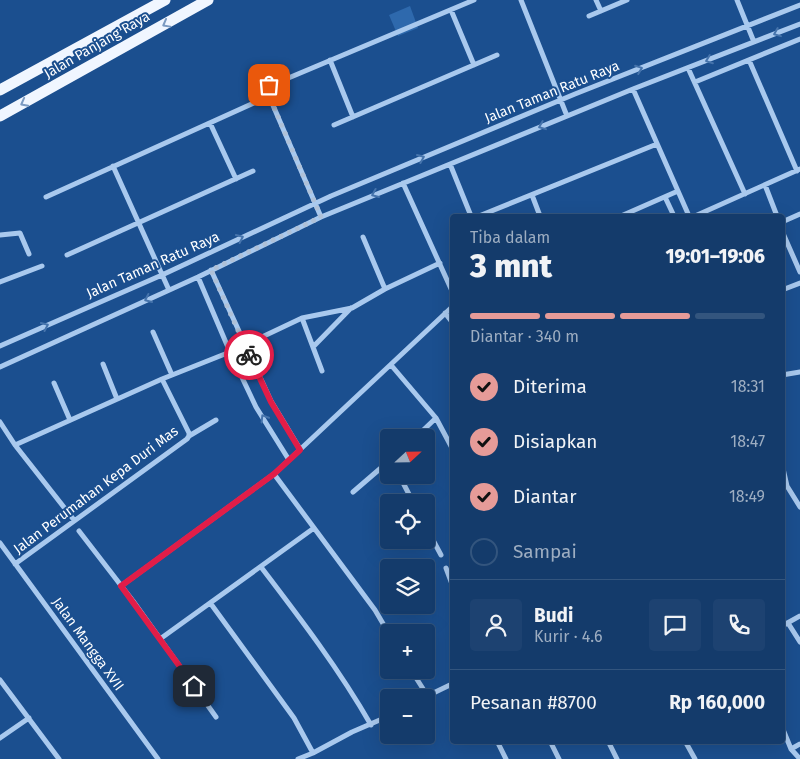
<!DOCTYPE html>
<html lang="id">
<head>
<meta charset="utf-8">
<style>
	body { margin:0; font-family:"Fira Sans",sans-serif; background:#1d4271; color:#f1f3f6; height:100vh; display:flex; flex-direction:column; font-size:19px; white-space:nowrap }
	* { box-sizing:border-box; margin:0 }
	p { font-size:16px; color:#9dadc1 }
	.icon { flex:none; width:28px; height:28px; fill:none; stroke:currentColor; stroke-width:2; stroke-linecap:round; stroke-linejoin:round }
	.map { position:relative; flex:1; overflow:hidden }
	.side { position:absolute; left:450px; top:214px; width:335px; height:530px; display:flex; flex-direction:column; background:#143b6b; border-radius:5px; box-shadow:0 5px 20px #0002,0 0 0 1px #33557e }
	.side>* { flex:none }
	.needle { width:32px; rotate:68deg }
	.buttons { position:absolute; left:380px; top:429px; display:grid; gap:10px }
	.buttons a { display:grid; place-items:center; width:55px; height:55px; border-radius:5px; background:#143b6b; box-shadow:0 5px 20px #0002,0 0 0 1px #33557e; font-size:25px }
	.pin { position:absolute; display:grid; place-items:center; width:42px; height:42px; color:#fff; margin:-21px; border-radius:10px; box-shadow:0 2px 8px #0006 }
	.courier { position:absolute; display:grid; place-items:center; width:50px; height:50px; margin:-25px; border:4px solid #e11d48; border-radius:50%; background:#fff; color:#222; box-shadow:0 1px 6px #0007 }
	.summary em { font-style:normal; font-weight:800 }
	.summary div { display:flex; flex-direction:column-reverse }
	.summary { display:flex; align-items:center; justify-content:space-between; height:85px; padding:0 20px }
	h1 { font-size:32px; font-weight:800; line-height:38px }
	.bar { display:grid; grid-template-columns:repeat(4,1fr); gap:8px 5px; align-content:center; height:60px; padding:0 20px }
	.bar i { height:6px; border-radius:4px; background:#33557e }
	.bar .on { background:#e69b98 }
	.bar p { grid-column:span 4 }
	.line { display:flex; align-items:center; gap:12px; padding:0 20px; border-top:1px solid #33557e }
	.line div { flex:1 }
	.round { display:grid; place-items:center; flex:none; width:52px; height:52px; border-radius:5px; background:#1d4271 }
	ol { padding:0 20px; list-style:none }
	li { display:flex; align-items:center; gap:15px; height:55px }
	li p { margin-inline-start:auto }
	li .icon { padding:5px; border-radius:50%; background:#e69b98; color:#111; stroke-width:4 }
	li:last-child { color:#9dadc1 }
	li i { width:28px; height:28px; border:2px solid #33557e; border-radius:50% }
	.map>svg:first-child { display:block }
</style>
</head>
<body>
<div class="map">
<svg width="800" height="759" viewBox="0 0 800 759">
	<rect width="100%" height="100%" fill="#1b4f8f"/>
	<!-- green -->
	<path fill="#2e69ad" d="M 410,6 L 418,28 L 398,36 L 389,15 Z"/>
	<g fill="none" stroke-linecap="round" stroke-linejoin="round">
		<!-- minor -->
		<path stroke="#a9c9ee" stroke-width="5" d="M 521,0 L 567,116
			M 596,0 L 601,11
			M 737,0 L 754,42
			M 451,10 L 474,65
			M 589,16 L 627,0
			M 330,60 L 353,117
			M 749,60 L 797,171
			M 688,68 L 745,194
			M 695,82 L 800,39
			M 633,89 L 689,216
			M 210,123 L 236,179
			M 334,125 L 497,55
			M 450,164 L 471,216
			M 113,166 L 169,290
			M 403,183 L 452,291
			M 765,185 L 777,216
			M 532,195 L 540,216
			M 46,197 L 269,96
			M 665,197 L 674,216
			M 479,216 L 657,144
			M 621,216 L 678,191
			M 695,216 L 800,169
			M 321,217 L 269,96 L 266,89 L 267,87 L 474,0
			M 782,222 L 800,214
			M 782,231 L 800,272
			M 0,235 L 20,233 L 29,254
			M 363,237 L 385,289
			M 67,255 L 253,171
			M 211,270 L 271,401 L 300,449
			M 198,277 L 230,352 L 256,407 L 289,460
			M 0,282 L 42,266
			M 782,290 L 800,283
			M 445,313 L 452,322
			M 302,318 L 322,371
			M 153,332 L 172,375
			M 0,346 L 162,275 L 331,196 L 575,94 L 800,5
			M 313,347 L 351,308
			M 103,364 L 117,399
			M 391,365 L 436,418 L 452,448
			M 0,367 L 198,277 L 321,217 L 633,89 L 800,24
			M 782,375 L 800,372
			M 54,383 L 70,420
			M 0,422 L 15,445 L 74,520
			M 189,436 L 216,420
			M 415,438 L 436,418
			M 15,445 L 162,379 L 230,352 L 302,318 L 352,308 L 385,289 L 440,263
			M 782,464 L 787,486 L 800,507
			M 274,474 L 375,610 L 385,627
			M 399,475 L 413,502
			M 353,492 L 389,461
			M 426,527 L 441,555
			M 79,531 L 133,601 L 216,717
			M 0,543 L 158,759
			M 15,564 L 187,439 L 189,436 L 189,433 L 162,379
			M 261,567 C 300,618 339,669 371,725
			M 446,568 L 452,584
			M 121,586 L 274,474 L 452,307
			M 211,604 L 294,718 L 313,753
			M 452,621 L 452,623
			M 788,623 L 800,642
			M 782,626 L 800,616
			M 160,639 L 314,528
			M 411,670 L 427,695
			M 0,680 L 59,759
			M 423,698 L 452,684
			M 782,727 L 791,749 L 800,759
			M 0,738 L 29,718
			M 497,741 L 506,759
			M 550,741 L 559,759
			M 608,741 L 617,759
			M 685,741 L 695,759
			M 791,749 L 800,744
			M 298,759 L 313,753 L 352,732 L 389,716"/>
		<!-- primary -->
		<path stroke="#f0f6ff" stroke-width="11" d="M 0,90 L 165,0
			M 0,116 L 208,0"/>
	</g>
	<!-- one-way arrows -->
	<defs><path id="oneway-chevron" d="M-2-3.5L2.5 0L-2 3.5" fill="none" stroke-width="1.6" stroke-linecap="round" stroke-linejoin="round" transform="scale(1.25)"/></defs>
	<g stroke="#7b9ac1">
		<use href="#oneway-chevron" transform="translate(166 24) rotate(151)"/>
		<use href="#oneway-chevron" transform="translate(24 103) rotate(152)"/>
	</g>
	<g stroke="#4674ac">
		<use href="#oneway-chevron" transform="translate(777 33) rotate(158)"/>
		<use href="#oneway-chevron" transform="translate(709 60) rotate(159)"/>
		<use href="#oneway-chevron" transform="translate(639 69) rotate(-21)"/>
		<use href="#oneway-chevron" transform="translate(542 126) rotate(158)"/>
		<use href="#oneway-chevron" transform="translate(421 158) rotate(-23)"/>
		<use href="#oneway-chevron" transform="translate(375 194) rotate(157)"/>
		<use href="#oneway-chevron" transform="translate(240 238) rotate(-25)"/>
		<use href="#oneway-chevron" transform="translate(148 299) rotate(155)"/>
		<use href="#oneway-chevron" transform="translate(45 326) rotate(-24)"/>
		<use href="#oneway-chevron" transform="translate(264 418) rotate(-122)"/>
	</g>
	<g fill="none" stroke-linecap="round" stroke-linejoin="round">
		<!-- done -->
		<path stroke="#afc1d8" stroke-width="5" stroke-dasharray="0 9" d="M 249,355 L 211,270 L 321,217 L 267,91 L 266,89 L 269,85"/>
		<!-- route -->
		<path stroke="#e11d48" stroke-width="6" d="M 194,686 L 121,586 L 274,474 L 300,450 L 271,402 L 249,355"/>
	</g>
	<g text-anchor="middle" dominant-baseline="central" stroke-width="4" stroke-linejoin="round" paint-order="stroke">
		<!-- street labels -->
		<g font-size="14" fill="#fff" stroke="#1b4f8f">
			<text transform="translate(97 45) rotate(-30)">Jalan Panjang Raya</text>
			<text transform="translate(552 92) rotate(-22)">Jalan Taman Ratu Raya</text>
			<text transform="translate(153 265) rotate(-24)">Jalan Taman Ratu Raya</text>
			<text transform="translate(96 490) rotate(-37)">Jalan Perumahan Kepa Duri Mas</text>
			<text transform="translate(88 644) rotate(54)">Jalan Mangga XVII</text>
		</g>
	</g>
</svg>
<div class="buttons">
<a><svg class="needle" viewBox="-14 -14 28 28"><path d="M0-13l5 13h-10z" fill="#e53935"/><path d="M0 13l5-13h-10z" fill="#9dadc1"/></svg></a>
<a><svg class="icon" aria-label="locate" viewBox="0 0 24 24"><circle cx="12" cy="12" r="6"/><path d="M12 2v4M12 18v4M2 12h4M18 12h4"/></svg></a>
<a><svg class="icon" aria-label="layers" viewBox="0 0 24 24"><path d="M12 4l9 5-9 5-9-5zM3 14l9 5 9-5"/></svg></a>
<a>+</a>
<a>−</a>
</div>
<div class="pin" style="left:269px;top:85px;background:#ea580c"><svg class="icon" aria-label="bag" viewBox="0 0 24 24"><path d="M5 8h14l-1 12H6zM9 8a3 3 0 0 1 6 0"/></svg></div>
<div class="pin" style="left:194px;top:686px;background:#1f2937"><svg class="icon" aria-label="home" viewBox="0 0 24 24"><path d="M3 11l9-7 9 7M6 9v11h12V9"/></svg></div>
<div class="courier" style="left:249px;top:355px"><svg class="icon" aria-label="bike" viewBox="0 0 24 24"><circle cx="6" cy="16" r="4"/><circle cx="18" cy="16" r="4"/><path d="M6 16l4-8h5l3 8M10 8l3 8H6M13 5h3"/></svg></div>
<section class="side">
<div class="summary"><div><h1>3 mnt</h1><p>Tiba dalam</p></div><em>19:01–19:06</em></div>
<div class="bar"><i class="on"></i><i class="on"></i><i class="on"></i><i></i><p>Diantar · 340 m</p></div>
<ol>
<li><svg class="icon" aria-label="check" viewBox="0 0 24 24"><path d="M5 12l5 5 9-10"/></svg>Diterima<p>18:31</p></li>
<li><svg class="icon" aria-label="check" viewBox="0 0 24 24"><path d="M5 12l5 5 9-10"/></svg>Disiapkan<p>18:47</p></li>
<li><svg class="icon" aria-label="check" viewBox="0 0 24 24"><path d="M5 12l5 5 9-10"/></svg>Diantar<p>18:49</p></li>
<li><i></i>Sampai</li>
</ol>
<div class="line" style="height:90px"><a class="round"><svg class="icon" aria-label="person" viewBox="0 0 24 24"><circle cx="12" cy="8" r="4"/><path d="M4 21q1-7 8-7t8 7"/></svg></a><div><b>Budi</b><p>Kurir · 4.6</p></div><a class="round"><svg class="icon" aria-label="chat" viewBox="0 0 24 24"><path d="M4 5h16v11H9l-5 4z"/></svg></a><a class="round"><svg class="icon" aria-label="phone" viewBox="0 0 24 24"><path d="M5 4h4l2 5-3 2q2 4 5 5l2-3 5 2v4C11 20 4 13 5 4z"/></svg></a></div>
<div class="line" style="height:65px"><div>Pesanan #8700</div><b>Rp 160,000</b></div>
</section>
</div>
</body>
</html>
